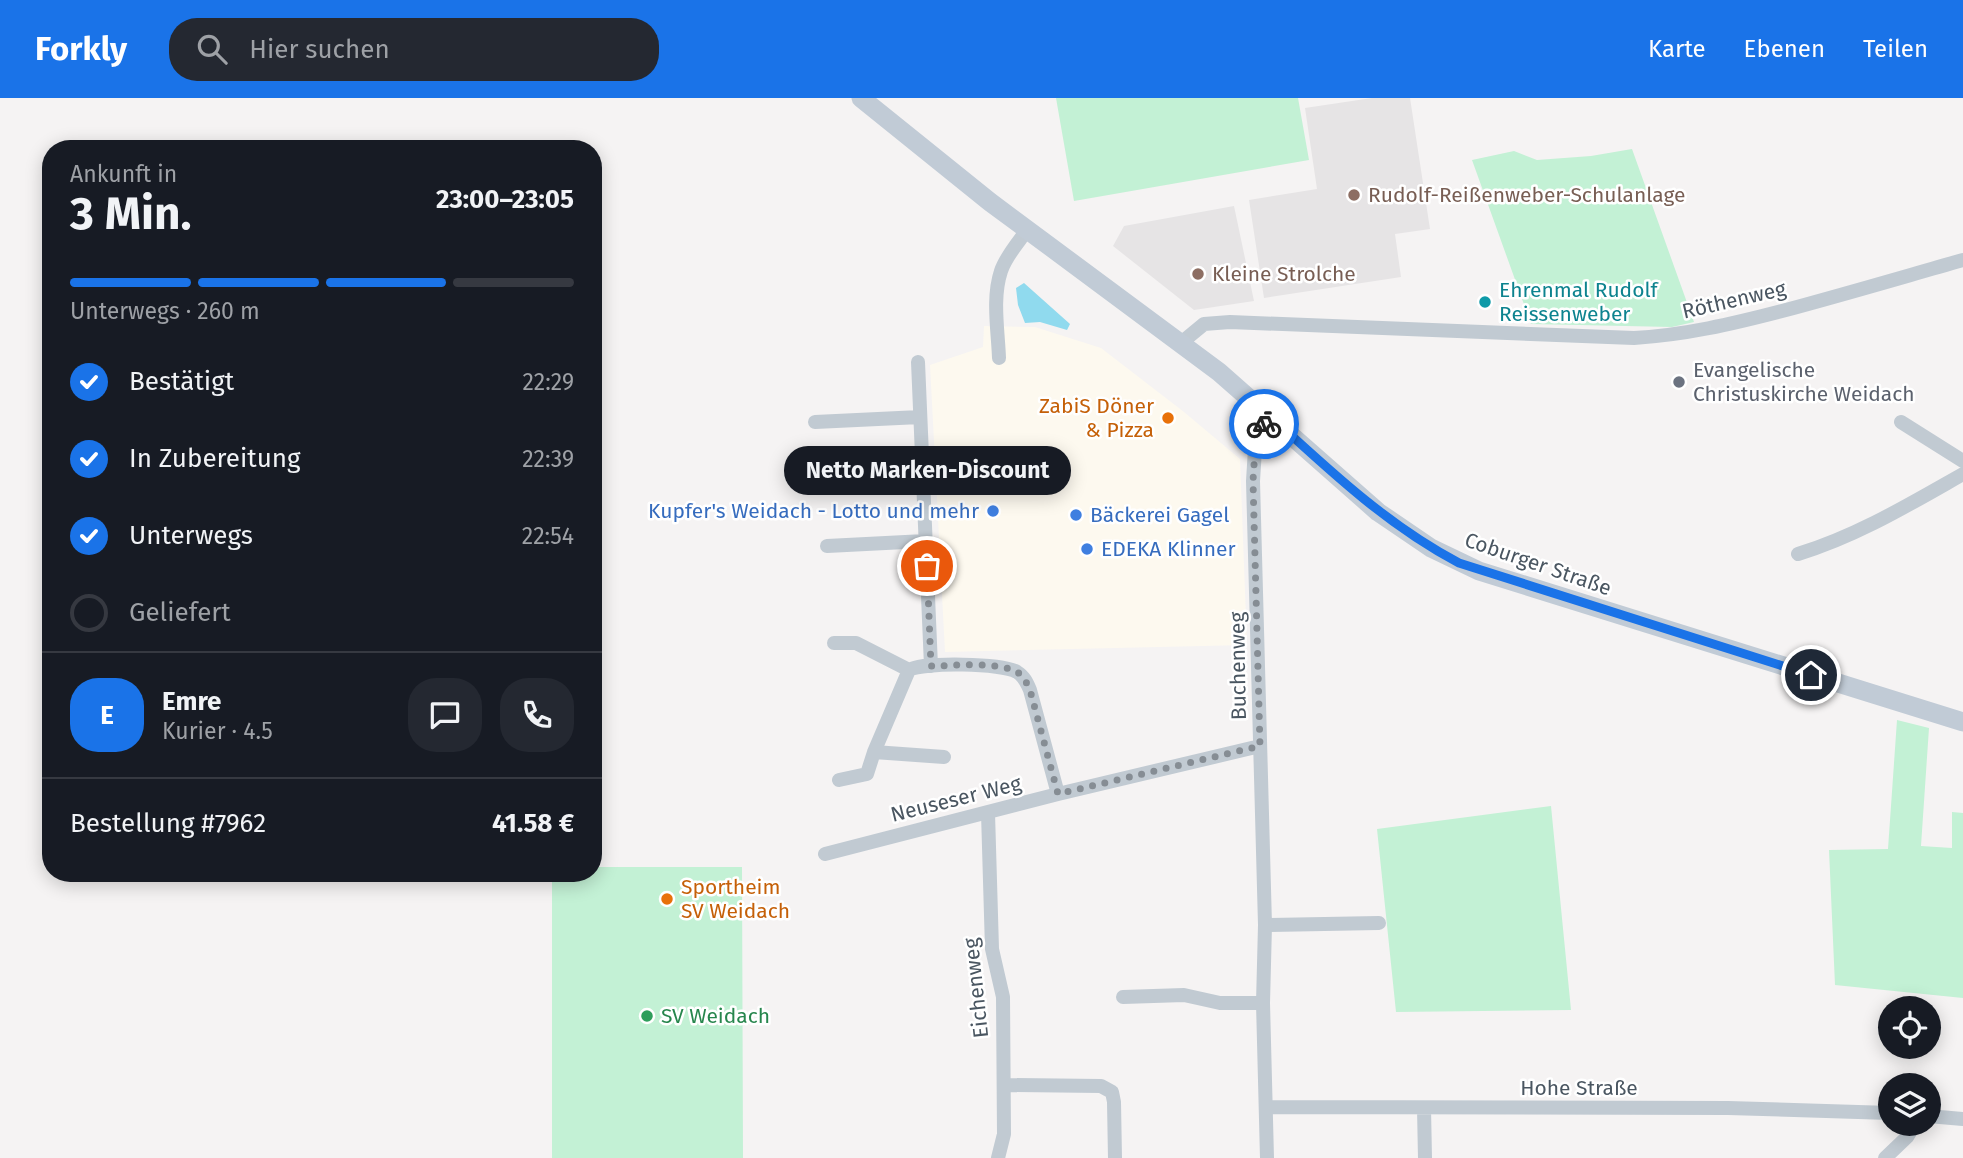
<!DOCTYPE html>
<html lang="de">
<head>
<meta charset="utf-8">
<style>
	body { margin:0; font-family:"Fira Sans",sans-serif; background:#242831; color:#f1f3f6; height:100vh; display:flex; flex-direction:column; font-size:26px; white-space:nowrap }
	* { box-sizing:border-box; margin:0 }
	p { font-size:23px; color:#9ea1a6 }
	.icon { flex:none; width:38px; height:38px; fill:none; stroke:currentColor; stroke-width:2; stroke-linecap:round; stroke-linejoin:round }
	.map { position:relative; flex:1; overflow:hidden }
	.sheet { position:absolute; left:42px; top:42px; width:560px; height:742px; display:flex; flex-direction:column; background:#171b24; border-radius:28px; box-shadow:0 4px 18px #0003 }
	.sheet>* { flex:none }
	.fabs { position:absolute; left:1878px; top:898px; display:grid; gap:14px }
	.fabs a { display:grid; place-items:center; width:63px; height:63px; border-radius:50%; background:#171b24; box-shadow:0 4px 18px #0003; font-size:35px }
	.pin { position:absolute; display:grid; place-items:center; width:60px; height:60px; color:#fff; margin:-30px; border:4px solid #fff; border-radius:50%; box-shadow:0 2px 7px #0007 }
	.courier { position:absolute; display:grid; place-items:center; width:70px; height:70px; margin:-35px; border:5px solid #1a73e8; border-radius:50%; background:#fff; color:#222; box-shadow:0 2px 9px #0007 }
	.bubble { position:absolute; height:49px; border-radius:24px; background:#171b24; box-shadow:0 4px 18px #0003; font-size:23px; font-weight:700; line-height:49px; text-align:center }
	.headline em { font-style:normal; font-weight:700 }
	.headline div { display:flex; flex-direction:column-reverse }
	.headline { display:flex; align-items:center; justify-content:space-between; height:119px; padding:0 28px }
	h1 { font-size:46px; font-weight:700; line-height:52px }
	.bar { display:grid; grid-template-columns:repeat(4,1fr); gap:10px 7px; align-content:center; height:84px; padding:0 28px }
	.bar i { height:9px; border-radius:5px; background:#363941 }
	.bar .current { background:#1a73e8 }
	.bar p { grid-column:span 4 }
	.line { display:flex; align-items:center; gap:18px; padding:0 28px; border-top:2px solid #363941 }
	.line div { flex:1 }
	.round { display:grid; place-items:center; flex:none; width:74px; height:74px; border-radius:28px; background:#242831 }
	ol { padding:0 28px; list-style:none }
	li { display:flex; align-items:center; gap:21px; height:77px }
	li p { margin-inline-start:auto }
	li .icon { padding:7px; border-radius:50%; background:#1a73e8; color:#fff; stroke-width:4 }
	li:last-child { color:#9ea1a6 }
	li i { width:38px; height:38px; border:4px solid #363941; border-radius:50% }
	header { display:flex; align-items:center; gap:42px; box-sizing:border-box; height:98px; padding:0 35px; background:#1a73e8; color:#fff }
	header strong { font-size:33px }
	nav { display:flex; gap:38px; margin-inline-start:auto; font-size:24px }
	.search { width:490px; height:63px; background:#242831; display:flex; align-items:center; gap:18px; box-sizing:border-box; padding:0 24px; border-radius:28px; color:#9ea1a6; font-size:26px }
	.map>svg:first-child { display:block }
</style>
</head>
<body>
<header>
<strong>Forkly</strong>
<div class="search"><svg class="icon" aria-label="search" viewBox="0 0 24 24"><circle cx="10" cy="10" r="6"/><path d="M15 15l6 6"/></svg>Hier suchen</div>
<nav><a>Karte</a><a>Ebenen</a><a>Teilen</a></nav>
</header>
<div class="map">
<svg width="1963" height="1060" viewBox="0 0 1963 1060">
	<rect width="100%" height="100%" fill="#f5f3f3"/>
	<!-- commercial -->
	<path fill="#fdf9ef" d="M 984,228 L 1035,229 L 1101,250 L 1184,314 L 1240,361 L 1247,547 L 945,554 L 930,267 L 983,249 Z"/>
	<!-- education -->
	<path fill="#e6e4e5" d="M 1372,0 L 1410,0 L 1430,131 L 1395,136 L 1401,179 L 1264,200 L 1249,102 L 1317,91 L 1305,10 Z
		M 1234,108 L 1254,203 L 1194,212 L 1113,148 L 1124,128 Z"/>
	<!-- green -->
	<path fill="#c3f1d5" d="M 1056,0 L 1298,0 L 1309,62 L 1074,103 Z
		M 1632,51 L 1694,224 L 1672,229 L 1531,226 L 1472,62 L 1514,53 L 1537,62 L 1591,58 Z
		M 1897,622 L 1929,630 L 1921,748 L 1952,750 L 1952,714 L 1963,715 L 1963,900 L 1835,887 L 1829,752 L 1888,751 Z
		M 1551,708 L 1571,912 L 1396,914 L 1377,731 Z
		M 593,769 L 742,769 L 743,1060 L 552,1060 L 552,775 L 593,775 Z"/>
	<!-- water -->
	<path fill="#90daee" d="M 1024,185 L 1070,226 L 1067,232 L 1040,224 L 1025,225 L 1018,207 L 1016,190 Z"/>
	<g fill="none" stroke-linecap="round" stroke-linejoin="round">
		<!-- street -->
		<path stroke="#c1cad2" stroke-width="14" d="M 1181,245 L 1204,226 L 1230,224 L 1634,240 C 1685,237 1732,226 1782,213 C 1842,197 1903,179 1963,162
			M 999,260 C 998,232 992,200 1001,173 C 1006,158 1018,145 1027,132
			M 918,264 L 931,568
			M 815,324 L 920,319
			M 1901,324 L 1963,363
			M 827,448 L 925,443
			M 1798,456 C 1857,438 1910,406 1963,376
			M 834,545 L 856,545 L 909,572
			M 874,654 L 944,659
			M 839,682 L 867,676 L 874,654 L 909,572 C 922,564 1003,565 1017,574 C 1024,578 1027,585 1030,592 L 1058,696
			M 988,715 L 992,851 L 1003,899 L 1004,1036 L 998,1060
			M 825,756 L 1058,696 L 1260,648
			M 1265,827 L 1379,825
			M 1123,899 L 1184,897 L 1220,905 L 1263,905
			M 1004,987 L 1101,988 L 1112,994 L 1114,1004 L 1115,1060
			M 1267,1009 L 1728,1010 L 1890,1015
			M 1424,1010 L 1425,1060
			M 1928,1018 L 1963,1021
			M 1267,1060 L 1263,905 L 1265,827 L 1253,383 L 1255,351 L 1269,317
			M 1885,1060 L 1907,1039 L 1915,1026"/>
		<!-- secondary -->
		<path stroke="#c1cbd6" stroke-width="19" d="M 861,0 L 990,104 L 1219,274 L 1378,414 L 1431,450 L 1479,473 L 1963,624"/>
	</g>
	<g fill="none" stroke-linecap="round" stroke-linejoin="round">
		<!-- done -->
		<path stroke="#868d94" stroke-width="7" stroke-dasharray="0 12.6" d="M 927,468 L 931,568 C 953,568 1005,562 1021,577 C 1025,581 1027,586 1030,592 L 1058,696 L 1260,648 L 1253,383 L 1255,351 L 1264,326"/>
		<!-- route -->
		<path stroke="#1a73e8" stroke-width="9" d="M 1264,326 L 1269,317 C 1329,372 1387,427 1459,465 L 1811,577"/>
	</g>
	<!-- markers -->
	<g fill="#8d6e63" stroke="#fff" stroke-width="2.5">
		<circle cx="1354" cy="97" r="7"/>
		<circle cx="1198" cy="176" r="7"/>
	</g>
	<circle fill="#0f9aa8" stroke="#fff" stroke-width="2.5" cx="1485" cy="204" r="7"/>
	<circle fill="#6b7280" stroke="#fff" stroke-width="2.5" cx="1679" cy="284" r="7"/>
	<g fill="#e8710a" stroke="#fff" stroke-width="2.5">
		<circle cx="1168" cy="320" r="7"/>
		<circle cx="667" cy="801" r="7"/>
	</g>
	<g fill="#3f7fe0" stroke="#fff" stroke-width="2.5">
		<circle cx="993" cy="413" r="7"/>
		<circle cx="1076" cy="417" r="7"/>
		<circle cx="1087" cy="451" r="7"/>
	</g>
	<circle fill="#2e9e5b" stroke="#fff" stroke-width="2.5" cx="647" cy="918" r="7"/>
	<g text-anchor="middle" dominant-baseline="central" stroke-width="5" stroke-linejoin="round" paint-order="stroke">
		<!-- education labels -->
		<g font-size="21" fill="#785e54" stroke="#fff" text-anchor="start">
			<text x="1368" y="97">Rudolf-Reißenweber-Schulanlage</text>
			<text x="1212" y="176">Kleine Strolche</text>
		</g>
		<!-- culture labels -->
		<g font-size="21" fill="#0d838f" stroke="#fff" text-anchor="start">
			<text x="1499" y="192">Ehrenmal Rudolf<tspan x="1499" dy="24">Reissenweber</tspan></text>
		</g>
		<!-- street labels -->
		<g font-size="21" fill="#4a5661" stroke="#fff">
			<text transform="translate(1734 202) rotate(-13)">Röthenweg</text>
			<text transform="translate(1538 466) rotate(19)">Coburger Straße</text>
			<text transform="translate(1238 568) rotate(-91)">Buchenweg</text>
			<text transform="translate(956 701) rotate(-14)">Neuseser Weg</text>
			<text transform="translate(976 890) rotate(-96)">Eichenweg</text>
			<text x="1579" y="990">Hohe Straße</text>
		</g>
		<!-- worship labels -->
		<g font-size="21" fill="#5b616d" stroke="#fff" text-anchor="start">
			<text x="1693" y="272">Evangelische<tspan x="1693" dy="24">Christuskirche Weidach</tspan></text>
		</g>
		<!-- food labels -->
		<g font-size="21" fill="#c56008" stroke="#fff" text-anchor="end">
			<text x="1154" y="308">ZabiS Döner<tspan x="1154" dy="24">&amp; Pizza</tspan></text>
			<text x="681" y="789" text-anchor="start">Sportheim<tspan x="681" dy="24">SV Weidach</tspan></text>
		</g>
		<!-- shop labels -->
		<g font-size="21" fill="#366cbe" stroke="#fff" text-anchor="start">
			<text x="979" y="413" text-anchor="end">Kupfer's Weidach - Lotto und mehr</text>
			<text x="1090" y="417">Bäckerei Gagel</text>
			<text x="1101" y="451">EDEKA Klinner</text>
		</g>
		<!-- leisure labels -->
		<g font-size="21" fill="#27864d" stroke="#fff" text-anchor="start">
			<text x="661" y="918">SV Weidach</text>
		</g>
	</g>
</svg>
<div class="fabs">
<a><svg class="icon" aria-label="locate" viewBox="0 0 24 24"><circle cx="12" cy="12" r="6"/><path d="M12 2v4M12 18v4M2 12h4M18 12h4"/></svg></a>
<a><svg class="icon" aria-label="layers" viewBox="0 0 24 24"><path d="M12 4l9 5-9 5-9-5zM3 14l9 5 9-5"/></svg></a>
</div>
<div class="pin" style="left:927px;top:468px;background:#ea580c"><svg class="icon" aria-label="bag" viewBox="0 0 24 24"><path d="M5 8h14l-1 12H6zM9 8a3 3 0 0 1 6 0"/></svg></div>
<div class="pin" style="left:1811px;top:577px;background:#1f2937"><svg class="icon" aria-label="home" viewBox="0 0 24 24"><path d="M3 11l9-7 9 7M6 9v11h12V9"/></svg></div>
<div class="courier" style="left:1264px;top:326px"><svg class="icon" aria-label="bike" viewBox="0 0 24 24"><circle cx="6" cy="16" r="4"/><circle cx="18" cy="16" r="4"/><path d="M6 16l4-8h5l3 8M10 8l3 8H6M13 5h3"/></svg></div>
<div class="bubble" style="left:784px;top:348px;width:287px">Netto Marken-Discount</div>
<section class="sheet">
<div class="headline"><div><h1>3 Min.</h1><p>Ankunft in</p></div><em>23:00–23:05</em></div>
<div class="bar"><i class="current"></i><i class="current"></i><i class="current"></i><i></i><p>Unterwegs · 260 m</p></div>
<ol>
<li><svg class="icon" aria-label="check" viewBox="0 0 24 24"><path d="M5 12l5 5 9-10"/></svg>Bestätigt<p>22:29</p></li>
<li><svg class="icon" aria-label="check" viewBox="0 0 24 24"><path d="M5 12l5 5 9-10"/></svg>In Zubereitung<p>22:39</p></li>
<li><svg class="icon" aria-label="check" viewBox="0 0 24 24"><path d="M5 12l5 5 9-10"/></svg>Unterwegs<p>22:54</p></li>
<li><i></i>Geliefert</li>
</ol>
<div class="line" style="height:126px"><b class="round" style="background:#1a73e8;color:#fff">E</b><div><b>Emre</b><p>Kurier · 4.5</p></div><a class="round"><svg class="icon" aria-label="chat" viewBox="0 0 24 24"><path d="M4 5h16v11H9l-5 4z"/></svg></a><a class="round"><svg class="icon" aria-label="phone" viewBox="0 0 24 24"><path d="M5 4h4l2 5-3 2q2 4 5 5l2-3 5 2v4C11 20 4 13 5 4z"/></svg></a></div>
<div class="line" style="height:91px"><div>Bestellung #7962</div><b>41.58 €</b></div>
</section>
</div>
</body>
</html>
